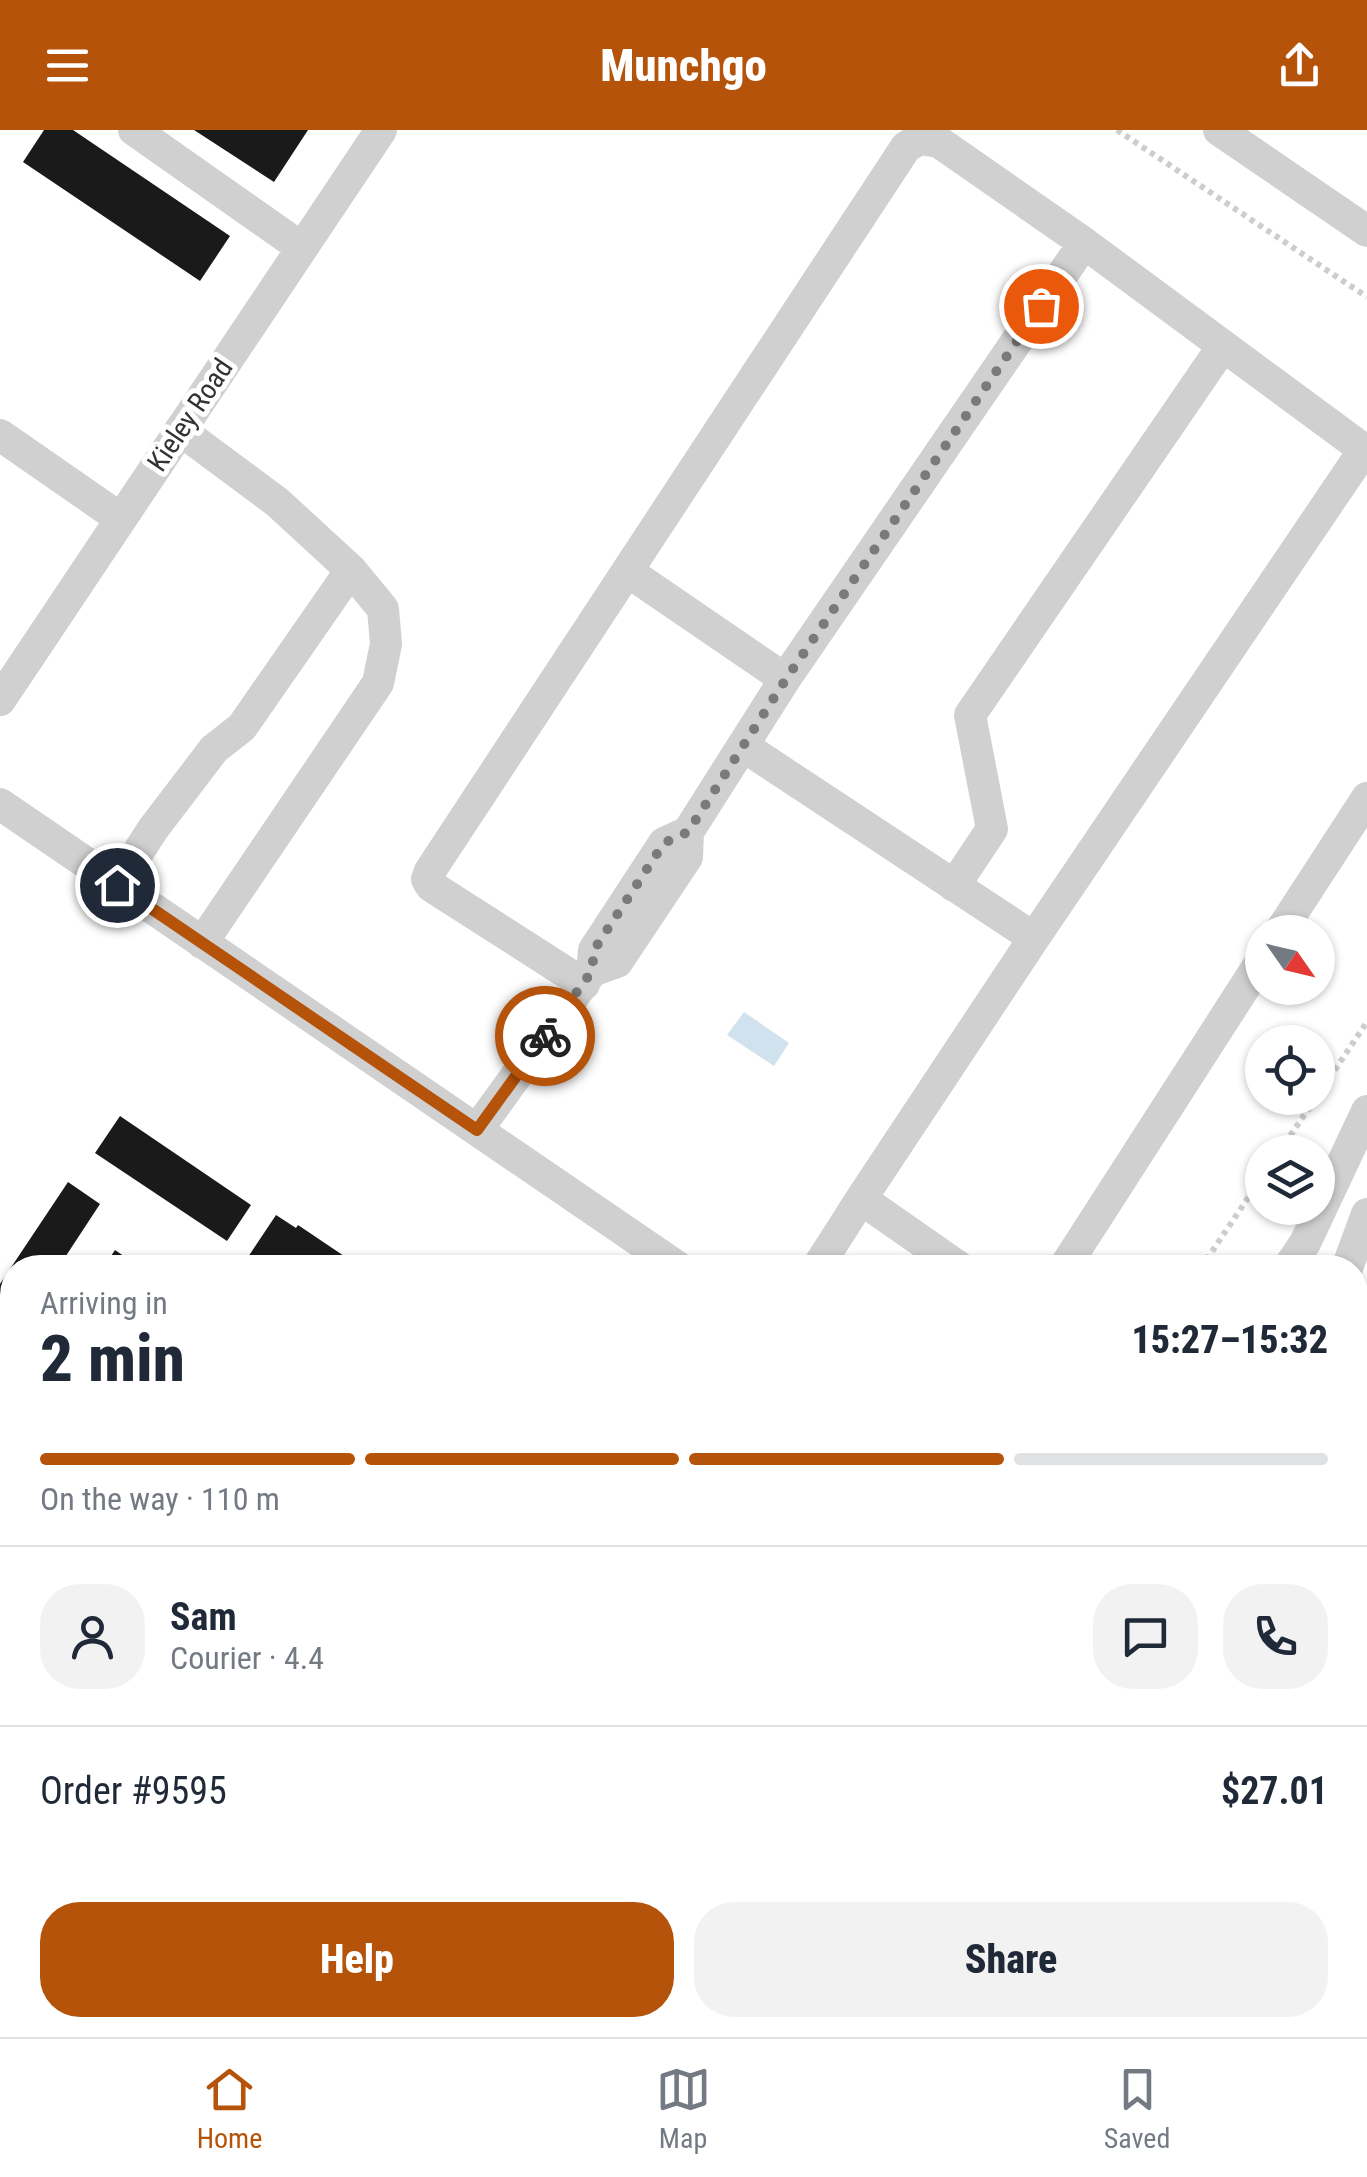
<!DOCTYPE html>
<html lang="en">
<head>
<meta charset="utf-8">
<style>
	body { margin:0; font-family:"Roboto Condensed",sans-serif; background:#f2f2f3; color:#1f2937; height:100vh; display:flex; flex-direction:column; font-size:38px; white-space:nowrap }
	* { box-sizing:border-box; margin:0 }
	p { font-size:32px; color:#747a83 }
	.icon { flex:none; width:55px; height:55px; fill:none; stroke:currentColor; stroke-width:2; stroke-linecap:round; stroke-linejoin:round }
	.map { position:relative; flex:1; overflow:hidden }
	.sheet { position:absolute; left:0px; top:1125px; width:1368px; height:782px; display:flex; flex-direction:column; background:#fff; border-radius:40px 40px 0 0; box-shadow:0 2px 8px #0004 }
	.sheet>* { flex:none }
	.needle { width:65px; rotate:124deg }
	.controls { position:absolute; left:1245px; top:785px; display:grid; gap:20px }
	.controls a { display:grid; place-items:center; width:90px; height:90px; border-radius:50%; background:#fff; box-shadow:0 2px 8px #0004; font-size:50px }
	.pin { position:absolute; display:grid; place-items:center; width:85px; height:85px; color:#fff; margin:-42px; border:5px solid #fff; border-radius:50%; box-shadow:0 2px 10px #0007 }
	.courier { position:absolute; display:grid; place-items:center; width:100px; height:100px; margin:-50px; border:8px solid #b45309; border-radius:50%; background:#fff; color:#222; box-shadow:0 2px 12px #0007 }
	.overview em { font-style:normal; font-weight:800 }
	.overview div { display:flex; flex-direction:column-reverse }
	.overview { display:flex; align-items:center; justify-content:space-between; height:170px; padding:0 40px }
	h1 { font-size:65px; font-weight:800; line-height:75px }
	.bar { display:grid; grid-template-columns:repeat(4,1fr); gap:15px 10px; align-content:center; height:120px; padding:0 40px }
	.bar i { height:12px; border-radius:8px; background:#e0e1e3 }
	.bar .selected { background:#b45309 }
	.bar p { grid-column:span 4 }
	.line { display:flex; align-items:center; gap:25px; padding:0 40px; border-top:2px solid #e0e1e3 }
	.line div { flex:1 }
	.round { display:grid; place-items:center; flex:none; width:105px; height:105px; border-radius:40px; background:#f2f2f3 }
	.button { display:flex; gap:20px; margin-top:auto; padding:20px 40px }
	.button a { flex:1; height:115px; border-radius:40px; background:#b45309; color:#fff; font-size:40px; font-weight:800; line-height:115px; text-align:center }
	.button a+a { background:#f2f2f3; color:#1f2937 }
	header { display:flex; justify-content:space-between; align-items:center; height:130px; padding:0 40px; background:#b45309; color:#fff; font-size:45px; font-weight:800 }
	.menu { display:flex; justify-content:space-around; align-items:center; height:140px; border-top:2px solid #e0e1e3; background:#fff; font-size:28px; color:#747a83 }
	.menu a { display:grid; justify-items:center; gap:5px }
	.menu .selected { color:#b45309 }
	.map>svg:first-child { display:block }
</style>
</head>
<body>
<header><svg class="icon" aria-label="menu" viewBox="0 0 24 24"><path d="M4 6h16M4 12h16M4 18h16"/></svg>Munchgo<svg class="icon" aria-label="share" viewBox="0 0 24 24"><path d="M12 15V3M7 8l5-5 5 5M5 13v7h14v-7"/></svg></header>
<div class="map">
<svg width="1367" height="1907" viewBox="0 0 1367 1907">
	<rect width="100%" height="100%" fill="#fff"/>
	<!-- green -->
	<path fill="#e6ecdf" d="M 1367,1413 L 1367,1490 L 1355,1482 L 1355,1431 Z"/>
	<!-- water -->
	<path fill="#cfe2ee" d="M 744,882 L 789,913 L 774,936 L 727,905 Z
		M 1355,1682 L 1367,1690 L 1367,1907 L 56,1907 L 107,1895 L 1355,1895 Z"/>
	<!-- building -->
	<path fill="#1a1a1a" d="M 44,0 L 73,0 L 230,106 L 200,151 L 23,32 Z
		M 194,0 L 308,0 L 274,52 Z
		M 120,986 L 251,1075 L 227,1111 L 95,1023 Z
		M 68,1052 L 100,1074 L 58,1138 L 12,1138 L 12,1205 L 0,1223 L 0,1154 Z
		M 276,1085 L 296,1098 L 298,1095 L 347,1128 L 340,1138 L 264,1138 L 248,1127 Z
		M 115,1120 L 141,1138 L 103,1138 Z
		M 1362,1206 L 1367,1209 L 1367,1297 L 1360,1292 L 1362,1288 L 1355,1284 L 1355,1217 Z
		M 8,1278 L 12,1280 L 12,1349 L 0,1368 L 0,1290 Z
		M 12,1414 L 12,1491 L 5,1503 L 0,1499 L 0,1433 Z
		M 12,1649 L 12,1749 L 0,1752 L 0,1652 Z
		M 12,1821 L 12,1876 L 0,1879 L 0,1824 Z"/>
	<g fill="none" stroke-linecap="round" stroke-linejoin="round">
		<!-- path -->
		<path stroke="#cdcdcd" stroke-width="6" stroke-dasharray="5 5" stroke-linecap="butt" d="M 1117,0 L 1367,167
			M 1318,965 L 1367,892
			M 1279,1022 L 1316,968
			M 1201,1138 L 1262,1047
			M 1355,1647 L 1367,1655
			M 0,1896 L 12,1894"/>
		<!-- minor -->
		<path stroke="#d0d0d0" stroke-width="32" d="M 134,0 L 302,118
			M 1219,0 L 1367,101
			M 0,305 L 121,389
			M 627,441 L 785,549
			M 0,570 L 381,0
			M 743,616 L 1034,808 L 861,1069
			M 0,674 L 679,1138
			M 117,755 L 153,699 L 214,619 L 242,597 L 351,440 L 277,372 L 180,300
			M 954,756 L 992,699 L 970,585 L 1223,216
			M 1280,802 L 1367,668
			M 1034,808 L 1364,320
			M 202,813 L 378,553 L 386,514 L 383,479 L 351,440
			M 592,841 L 617,832 L 687,727 L 688,702
			M 584,854 L 431,756 L 427,749 L 430,741 L 906,17 L 919,9 L 939,12 L 1084,113
			M 477,1000 L 592,841 L 594,820 L 664,713 L 688,702 L 785,549 L 1084,113 L 1367,322
			M 817,1138 L 861,1069 L 960,1138
			M 1064,1138 L 1262,830
			M 1288,1138 L 1305,1113 L 1367,981
			M 1347,1138 L 1367,1084
			M 1355,1600 L 1367,1609"/>
	</g>
	<g fill="none" stroke-linecap="round" stroke-linejoin="round">
		<!-- done -->
		<path stroke="#7a7a7a" stroke-width="10" stroke-dasharray="0 18" d="M 545,906 L 592,841 L 594,820 L 664,713 L 688,702 L 786,549 L 1041,176"/>
		<!-- route -->
		<path stroke="#b45309" stroke-width="12" d="M 117,755 L 477,1000 L 545,906"/>
	</g>
	<g text-anchor="middle" dominant-baseline="central" stroke-width="10" stroke-linejoin="round" paint-order="stroke">
		<!-- street labels -->
		<g font-size="28" fill="#333" stroke="#fff">
			<text transform="translate(190 285) rotate(-56)">Kieley Road</text>
		</g>
	</g>
</svg>
<div class="controls">
<a><svg class="needle" viewBox="-14 -14 28 28"><path d="M0-13l5 13h-10z" fill="#e53935"/><path d="M0 13l5-13h-10z" fill="#747a83"/></svg></a>
<a><svg class="icon" aria-label="locate" viewBox="0 0 24 24"><circle cx="12" cy="12" r="6"/><path d="M12 2v4M12 18v4M2 12h4M18 12h4"/></svg></a>
<a><svg class="icon" aria-label="layers" viewBox="0 0 24 24"><path d="M12 4l9 5-9 5-9-5zM3 14l9 5 9-5"/></svg></a>
</div>
<div class="pin" style="left:1041px;top:176px;background:#ea580c"><svg class="icon" aria-label="bag" viewBox="0 0 24 24"><path d="M5 8h14l-1 12H6zM9 8a3 3 0 0 1 6 0"/></svg></div>
<div class="pin" style="left:117px;top:755px;background:#1f2937"><svg class="icon" aria-label="home" viewBox="0 0 24 24"><path d="M3 11l9-7 9 7M6 9v11h12V9"/></svg></div>
<div class="courier" style="left:545px;top:906px"><svg class="icon" aria-label="bike" viewBox="0 0 24 24"><circle cx="6" cy="16" r="4"/><circle cx="18" cy="16" r="4"/><path d="M6 16l4-8h5l3 8M10 8l3 8H6M13 5h3"/></svg></div>
<section class="sheet">
<div class="overview"><div><h1>2 min</h1><p>Arriving in</p></div><em>15:27–15:32</em></div>
<div class="bar"><i class="selected"></i><i class="selected"></i><i class="selected"></i><i></i><p>On the way · 110 m</p></div>
<div class="line" style="height:180px"><a class="round"><svg class="icon" aria-label="person" viewBox="0 0 24 24"><circle cx="12" cy="8" r="4"/><path d="M4 21q1-7 8-7t8 7"/></svg></a><div><b>Sam</b><p>Courier · 4.4</p></div><a class="round"><svg class="icon" aria-label="chat" viewBox="0 0 24 24"><path d="M4 5h16v11H9l-5 4z"/></svg></a><a class="round"><svg class="icon" aria-label="phone" viewBox="0 0 24 24"><path d="M5 4h4l2 5-3 2q2 4 5 5l2-3 5 2v4C11 20 4 13 5 4z"/></svg></a></div>
<div class="line" style="height:130px"><div>Order #9595</div><b>$27.01</b></div>
<div class="button"><a>Help</a><a>Share</a></div>
</section>
</div>
<nav class="menu">
<a class="selected"><svg class="icon" aria-label="home" viewBox="0 0 24 24"><path d="M3 11l9-7 9 7M6 9v11h12V9"/></svg>Home</a>
<a><svg class="icon" aria-label="map" viewBox="0 0 24 24"><path d="M3 6l6-2 6 2 6-2v14l-6 2-6-2-6 2zM9 4v14M15 6v14"/></svg>Map</a>
<a><svg class="icon" aria-label="saved" viewBox="0 0 24 24"><path d="M7 4h10v16l-5-4-5 4z"/></svg>Saved</a>
</nav>
</body>
</html>
